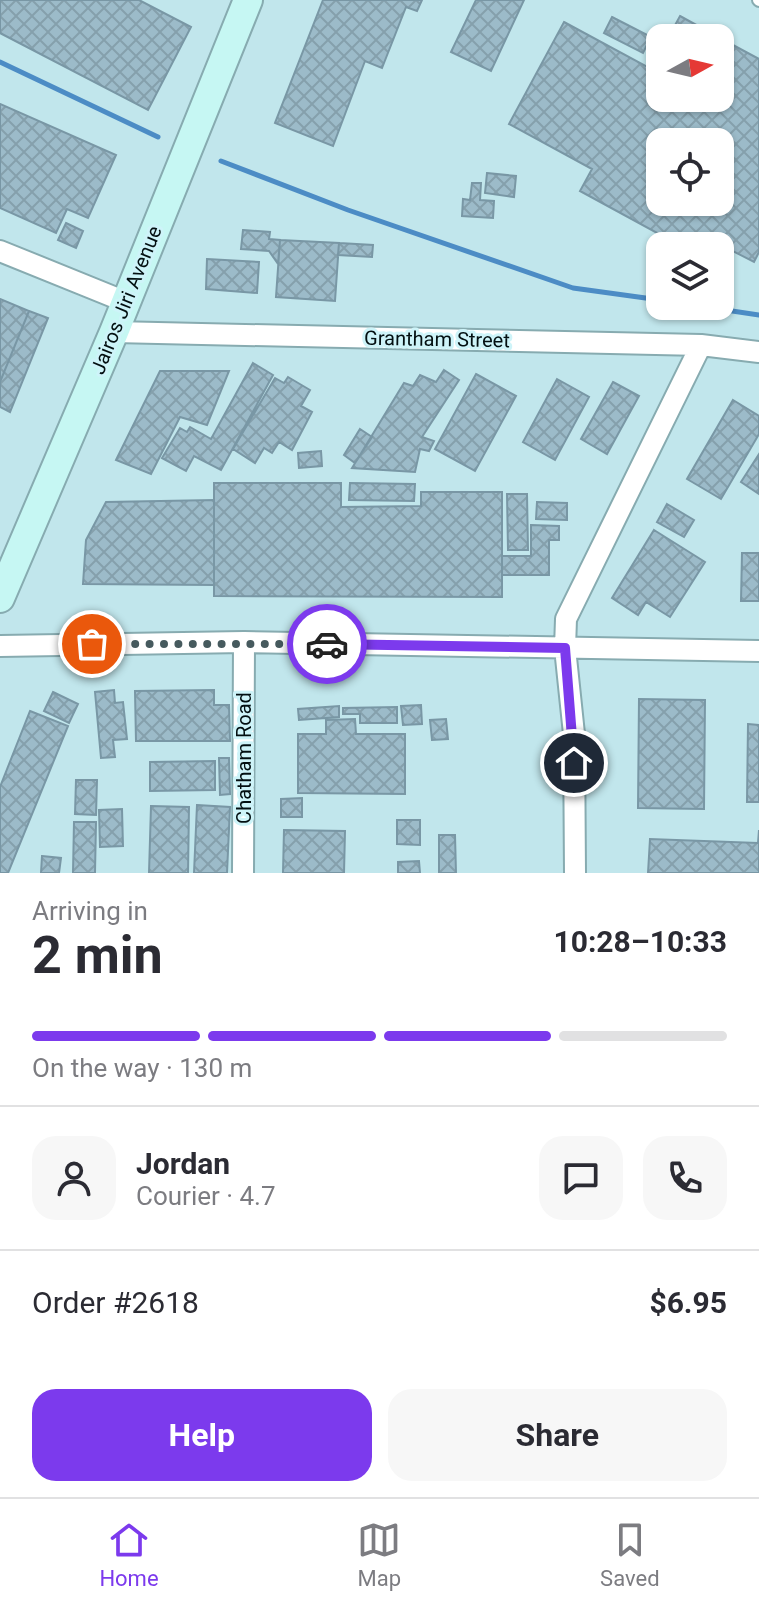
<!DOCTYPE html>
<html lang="en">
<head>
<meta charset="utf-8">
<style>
	body { margin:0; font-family:Roboto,sans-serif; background:#f7f7f7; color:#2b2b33; height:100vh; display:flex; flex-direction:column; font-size:30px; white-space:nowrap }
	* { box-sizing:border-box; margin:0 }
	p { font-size:26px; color:#7c7c81 }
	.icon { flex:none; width:44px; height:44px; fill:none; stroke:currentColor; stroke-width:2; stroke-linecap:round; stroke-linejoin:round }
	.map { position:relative; height:873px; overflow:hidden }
	.sheet { display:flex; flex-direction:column; background:#fff; flex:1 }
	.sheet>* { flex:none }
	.needle { width:52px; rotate:82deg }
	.tools { position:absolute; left:646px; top:24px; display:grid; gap:16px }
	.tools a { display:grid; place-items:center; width:88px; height:88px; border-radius:16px; background:#fff; box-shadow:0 2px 6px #0004; font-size:40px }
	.pin { position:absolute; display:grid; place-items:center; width:68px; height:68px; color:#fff; margin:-34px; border:4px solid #fff; border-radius:50%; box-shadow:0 2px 8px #0007 }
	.courier { position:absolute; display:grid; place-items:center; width:80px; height:80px; margin:-40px; border:6px solid #7c3aed; border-radius:50%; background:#fff; color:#222; box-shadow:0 2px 10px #0007 }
	.headline em { font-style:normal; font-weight:700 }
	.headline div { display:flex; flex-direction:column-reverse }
	.headline { display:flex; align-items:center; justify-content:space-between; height:136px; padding:0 32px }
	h1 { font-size:52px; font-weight:700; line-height:60px }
	.bar { display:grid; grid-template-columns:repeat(4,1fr); gap:12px 8px; align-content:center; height:96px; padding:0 32px }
	.bar i { height:10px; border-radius:6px; background:#e1e1e2 }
	.bar .active { background:#7c3aed }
	.bar p { grid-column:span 4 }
	.line { display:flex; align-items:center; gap:20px; padding:0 32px; border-top:2px solid #e1e1e2 }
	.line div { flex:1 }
	.round { display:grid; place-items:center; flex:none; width:84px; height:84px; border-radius:24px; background:#f7f7f7 }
	.primary-button { display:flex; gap:16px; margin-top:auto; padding:16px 32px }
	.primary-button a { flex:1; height:92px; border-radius:24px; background:#7c3aed; color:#fff; font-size:32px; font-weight:700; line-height:92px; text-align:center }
	.primary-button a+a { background:#f7f7f7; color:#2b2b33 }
	.menu { display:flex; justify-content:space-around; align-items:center; height:112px; border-top:2px solid #e1e1e2; background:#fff; font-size:22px; color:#7c7c81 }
	.menu a { display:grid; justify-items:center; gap:4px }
	.menu .active { color:#7c3aed }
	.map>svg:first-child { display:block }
</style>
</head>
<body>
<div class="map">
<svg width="759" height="873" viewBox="0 0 759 873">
	<defs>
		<pattern id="building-cross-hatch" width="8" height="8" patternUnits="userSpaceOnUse" patternTransform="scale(2)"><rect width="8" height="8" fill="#9cbbc9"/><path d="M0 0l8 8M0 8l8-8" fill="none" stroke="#85a0ac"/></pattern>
	</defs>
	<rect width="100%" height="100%" fill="#c1e6ec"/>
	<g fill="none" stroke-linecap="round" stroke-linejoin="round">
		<!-- stream -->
		<path stroke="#4c8cc5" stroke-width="5" d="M 0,62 L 158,137
			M 221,161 L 348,210 L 573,288 L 660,300
			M 699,306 L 759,315"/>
	</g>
	<!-- building -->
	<path fill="url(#building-cross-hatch)" stroke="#7997a5" stroke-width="2" fill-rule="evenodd" d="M 0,0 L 139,0 L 191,27 L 148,110 L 0,33 Z
		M 323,0 L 422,0 L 417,11 L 406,7 L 382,68 L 365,61 L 333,146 L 275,123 Z
		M 476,0 L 524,0 L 491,71 L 451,52 Z
		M 680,16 L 720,38 L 668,38 Z
		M 612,17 L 651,37 L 643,53 L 604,33 Z
		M 564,22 L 651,69 L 660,52 L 660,98 L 720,98 L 720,38 L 759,59 L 759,252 L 754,262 L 729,249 L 720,265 L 720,246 L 681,246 L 580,191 L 592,169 L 509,124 ZM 660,142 L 720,142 L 720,202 L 660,202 Z
		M 0,104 L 116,155 L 88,218 L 67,209 L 56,233 L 0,208 Z
		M 487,173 L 516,176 L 514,197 L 485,193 Z
		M 472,183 L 481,183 L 480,200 L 494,201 L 493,218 L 462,216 L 463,199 L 470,200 Z
		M 66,223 L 83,231 L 76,248 L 58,240 Z
		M 243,230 L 270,232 L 269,239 L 280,240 L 278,264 L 269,251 L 241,249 Z
		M 280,240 L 339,243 L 335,301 L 276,297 Z
		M 339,243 L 373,245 L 372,257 L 338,255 Z
		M 207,259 L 259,262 L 257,293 L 206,289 Z
		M 0,299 L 29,311 L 0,382 Z
		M 29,311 L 48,318 L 10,412 L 0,407 L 0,382 Z
		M 253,363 L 273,375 L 221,470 L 194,456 L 186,471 L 162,458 L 180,428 L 187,432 L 190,427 L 211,439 Z
		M 444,370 L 459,380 L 422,437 L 434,441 L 429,451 L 420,449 L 415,472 L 352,468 L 404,383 L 413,386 L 420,375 L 436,382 Z
		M 160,371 L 229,371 L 207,425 L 180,417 L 151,474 L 116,460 Z
		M 476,374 L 516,396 L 475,471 L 435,449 Z
		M 288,377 L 310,390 L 301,406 L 312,412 L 292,450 L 279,442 L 272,453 L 264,448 L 255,463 L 233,449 L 275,378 L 284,383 Z
		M 557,379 L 589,397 L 555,460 L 523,442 Z
		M 613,382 L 639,396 L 607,454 L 581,439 Z
		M 733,400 L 759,416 L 759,434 L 721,499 L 687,479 Z
		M 360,429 L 372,437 L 355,463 L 344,455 Z
		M 321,451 L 322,466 L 299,468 L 298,453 Z
		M 759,454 L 759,494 L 741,482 Z
		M 214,483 L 341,483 L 341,507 L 421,506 L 421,492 L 502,492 L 502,597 L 214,596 Z
		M 350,483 L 415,484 L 414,501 L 349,500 Z
		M 507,494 L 527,494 L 528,550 L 508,550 Z
		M 214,500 L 214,585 L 83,584 L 86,540 L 106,502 Z
		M 537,502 L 567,503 L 567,520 L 536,519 Z
		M 667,504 L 694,520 L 684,537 L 657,522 Z
		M 531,525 L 559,526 L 559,540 L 549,540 L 549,575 L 502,575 L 502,556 L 531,556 Z
		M 654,530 L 705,562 L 670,617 L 646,602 L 638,615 L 612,598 Z
		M 742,553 L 759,553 L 759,601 L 741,601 Z
		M 114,690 L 115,703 L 123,702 L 127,739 L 113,740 L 115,757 L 101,758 L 95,692 Z
		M 214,690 L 214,705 L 229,705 L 230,741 L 136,741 L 135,691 Z
		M 53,692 L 78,704 L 69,723 L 44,711 Z
		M 639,699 L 705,700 L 704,809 L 638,808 Z
		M 421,705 L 422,724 L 403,725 L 401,706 Z
		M 339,706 L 339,717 L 299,720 L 298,709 Z
		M 397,707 L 397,723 L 360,723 L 360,714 L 343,714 L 343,708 Z
		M 30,711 L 68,726 L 8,873 L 0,873 L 0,787 Z
		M 355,719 L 356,734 L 405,734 L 405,794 L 298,793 L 298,734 L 326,734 L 326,720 Z
		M 446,719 L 448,739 L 432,740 L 430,720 Z
		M 748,724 L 759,725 L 759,802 L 747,802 Z
		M 219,758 L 229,758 L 230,794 L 220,795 Z
		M 215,761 L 215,790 L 150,791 L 150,762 Z
		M 76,780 L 97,780 L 96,815 L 75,814 Z
		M 302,798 L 302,817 L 281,817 L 281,799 Z
		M 197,805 L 230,807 L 227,873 L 194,873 Z
		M 151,806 L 189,807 L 188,873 L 149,873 Z
		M 122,809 L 123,846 L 100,847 L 99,810 Z
		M 397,820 L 420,820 L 420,845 L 397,844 Z
		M 74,822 L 96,822 L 95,873 L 73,873 Z
		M 284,830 L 345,831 L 344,873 L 283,873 Z
		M 759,830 L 759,873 L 648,873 L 650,839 L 758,843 Z
		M 439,835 L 455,835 L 456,873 L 439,873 Z
		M 42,856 L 61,858 L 59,873 L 41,873 Z
		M 419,861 L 420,873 L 398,873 L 398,862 Z"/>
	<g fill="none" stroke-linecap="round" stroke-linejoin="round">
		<!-- service casing -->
		<g stroke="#87abb0" stroke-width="14">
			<path id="service" d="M 758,0 L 759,1"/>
		</g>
		<!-- minor casing -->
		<g stroke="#87abb0" stroke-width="24">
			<path id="minor" d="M 0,251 L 126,302
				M 114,332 L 701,345 L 759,352
				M 0,646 L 244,642 L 759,651
				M 243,873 L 244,642
				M 575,873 L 574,734 L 565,648 L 566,619 L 701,345"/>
		</g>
		<!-- secondary casing -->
		<g stroke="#87abb0" stroke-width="32">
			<path id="secondary" d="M 0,598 L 114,332 L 248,0"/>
		</g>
		<!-- service -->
		<use href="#service" stroke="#fff" stroke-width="10"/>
		<!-- minor -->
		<use href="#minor" stroke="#fff" stroke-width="20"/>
		<!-- secondary -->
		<use href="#secondary" stroke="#c6f7f3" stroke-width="28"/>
	</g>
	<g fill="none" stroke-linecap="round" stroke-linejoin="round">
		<!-- done -->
		<path stroke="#465a5e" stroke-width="8" stroke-dasharray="0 14.4" d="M 92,644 L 327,644"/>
		<!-- route -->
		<path stroke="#7c3aed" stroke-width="10" d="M 327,644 L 565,648 L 574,763"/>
	</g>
	<g text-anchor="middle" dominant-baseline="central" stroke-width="6" stroke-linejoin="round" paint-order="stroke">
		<!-- street labels -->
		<g font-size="20" fill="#030f11" stroke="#cef4f9">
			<text transform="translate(126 300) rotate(-68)">Jairos Jiri Avenue</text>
			<text transform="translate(437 339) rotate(1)">Grantham Street</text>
			<text transform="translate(244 758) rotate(-90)">Chatham Road</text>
		</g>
	</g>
</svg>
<div class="tools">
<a><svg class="needle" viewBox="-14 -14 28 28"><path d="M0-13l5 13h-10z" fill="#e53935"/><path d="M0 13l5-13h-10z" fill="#7c7c81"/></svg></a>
<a><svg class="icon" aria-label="locate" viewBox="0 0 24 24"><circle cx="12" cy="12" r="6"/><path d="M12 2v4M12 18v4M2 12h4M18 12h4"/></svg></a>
<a><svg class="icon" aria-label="layers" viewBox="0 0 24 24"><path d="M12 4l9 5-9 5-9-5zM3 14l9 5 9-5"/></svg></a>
</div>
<div class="pin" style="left:92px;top:644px;background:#ea580c"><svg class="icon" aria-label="bag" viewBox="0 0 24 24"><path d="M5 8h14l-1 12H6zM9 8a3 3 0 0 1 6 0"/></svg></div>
<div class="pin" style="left:574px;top:763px;background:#1f2937"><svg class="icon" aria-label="home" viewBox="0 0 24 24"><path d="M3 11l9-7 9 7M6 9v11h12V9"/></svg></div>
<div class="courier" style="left:327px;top:644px"><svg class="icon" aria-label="car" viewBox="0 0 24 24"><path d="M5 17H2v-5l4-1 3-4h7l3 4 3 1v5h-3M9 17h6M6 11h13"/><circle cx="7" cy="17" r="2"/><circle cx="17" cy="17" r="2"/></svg></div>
</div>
<section class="sheet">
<div class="headline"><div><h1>2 min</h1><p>Arriving in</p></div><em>10:28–10:33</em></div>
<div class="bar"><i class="active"></i><i class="active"></i><i class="active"></i><i></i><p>On the way · 130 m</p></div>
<div class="line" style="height:144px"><a class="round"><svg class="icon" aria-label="person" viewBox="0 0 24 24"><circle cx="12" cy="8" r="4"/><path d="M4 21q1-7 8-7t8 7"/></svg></a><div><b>Jordan</b><p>Courier · 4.7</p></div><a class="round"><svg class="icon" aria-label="chat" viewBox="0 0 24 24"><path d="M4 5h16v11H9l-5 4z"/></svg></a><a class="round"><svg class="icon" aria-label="phone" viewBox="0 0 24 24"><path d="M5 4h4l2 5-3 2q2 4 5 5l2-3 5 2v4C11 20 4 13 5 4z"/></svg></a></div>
<div class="line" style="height:104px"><div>Order #2618</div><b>$6.95</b></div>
<div class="primary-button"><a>Help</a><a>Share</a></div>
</section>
<nav class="menu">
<a class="active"><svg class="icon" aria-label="home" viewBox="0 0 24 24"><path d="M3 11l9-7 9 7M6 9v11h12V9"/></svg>Home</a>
<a><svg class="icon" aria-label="map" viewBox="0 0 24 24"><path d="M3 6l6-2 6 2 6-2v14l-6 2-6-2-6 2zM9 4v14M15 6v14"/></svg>Map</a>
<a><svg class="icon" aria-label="saved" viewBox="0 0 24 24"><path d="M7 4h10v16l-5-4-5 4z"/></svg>Saved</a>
</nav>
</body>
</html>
